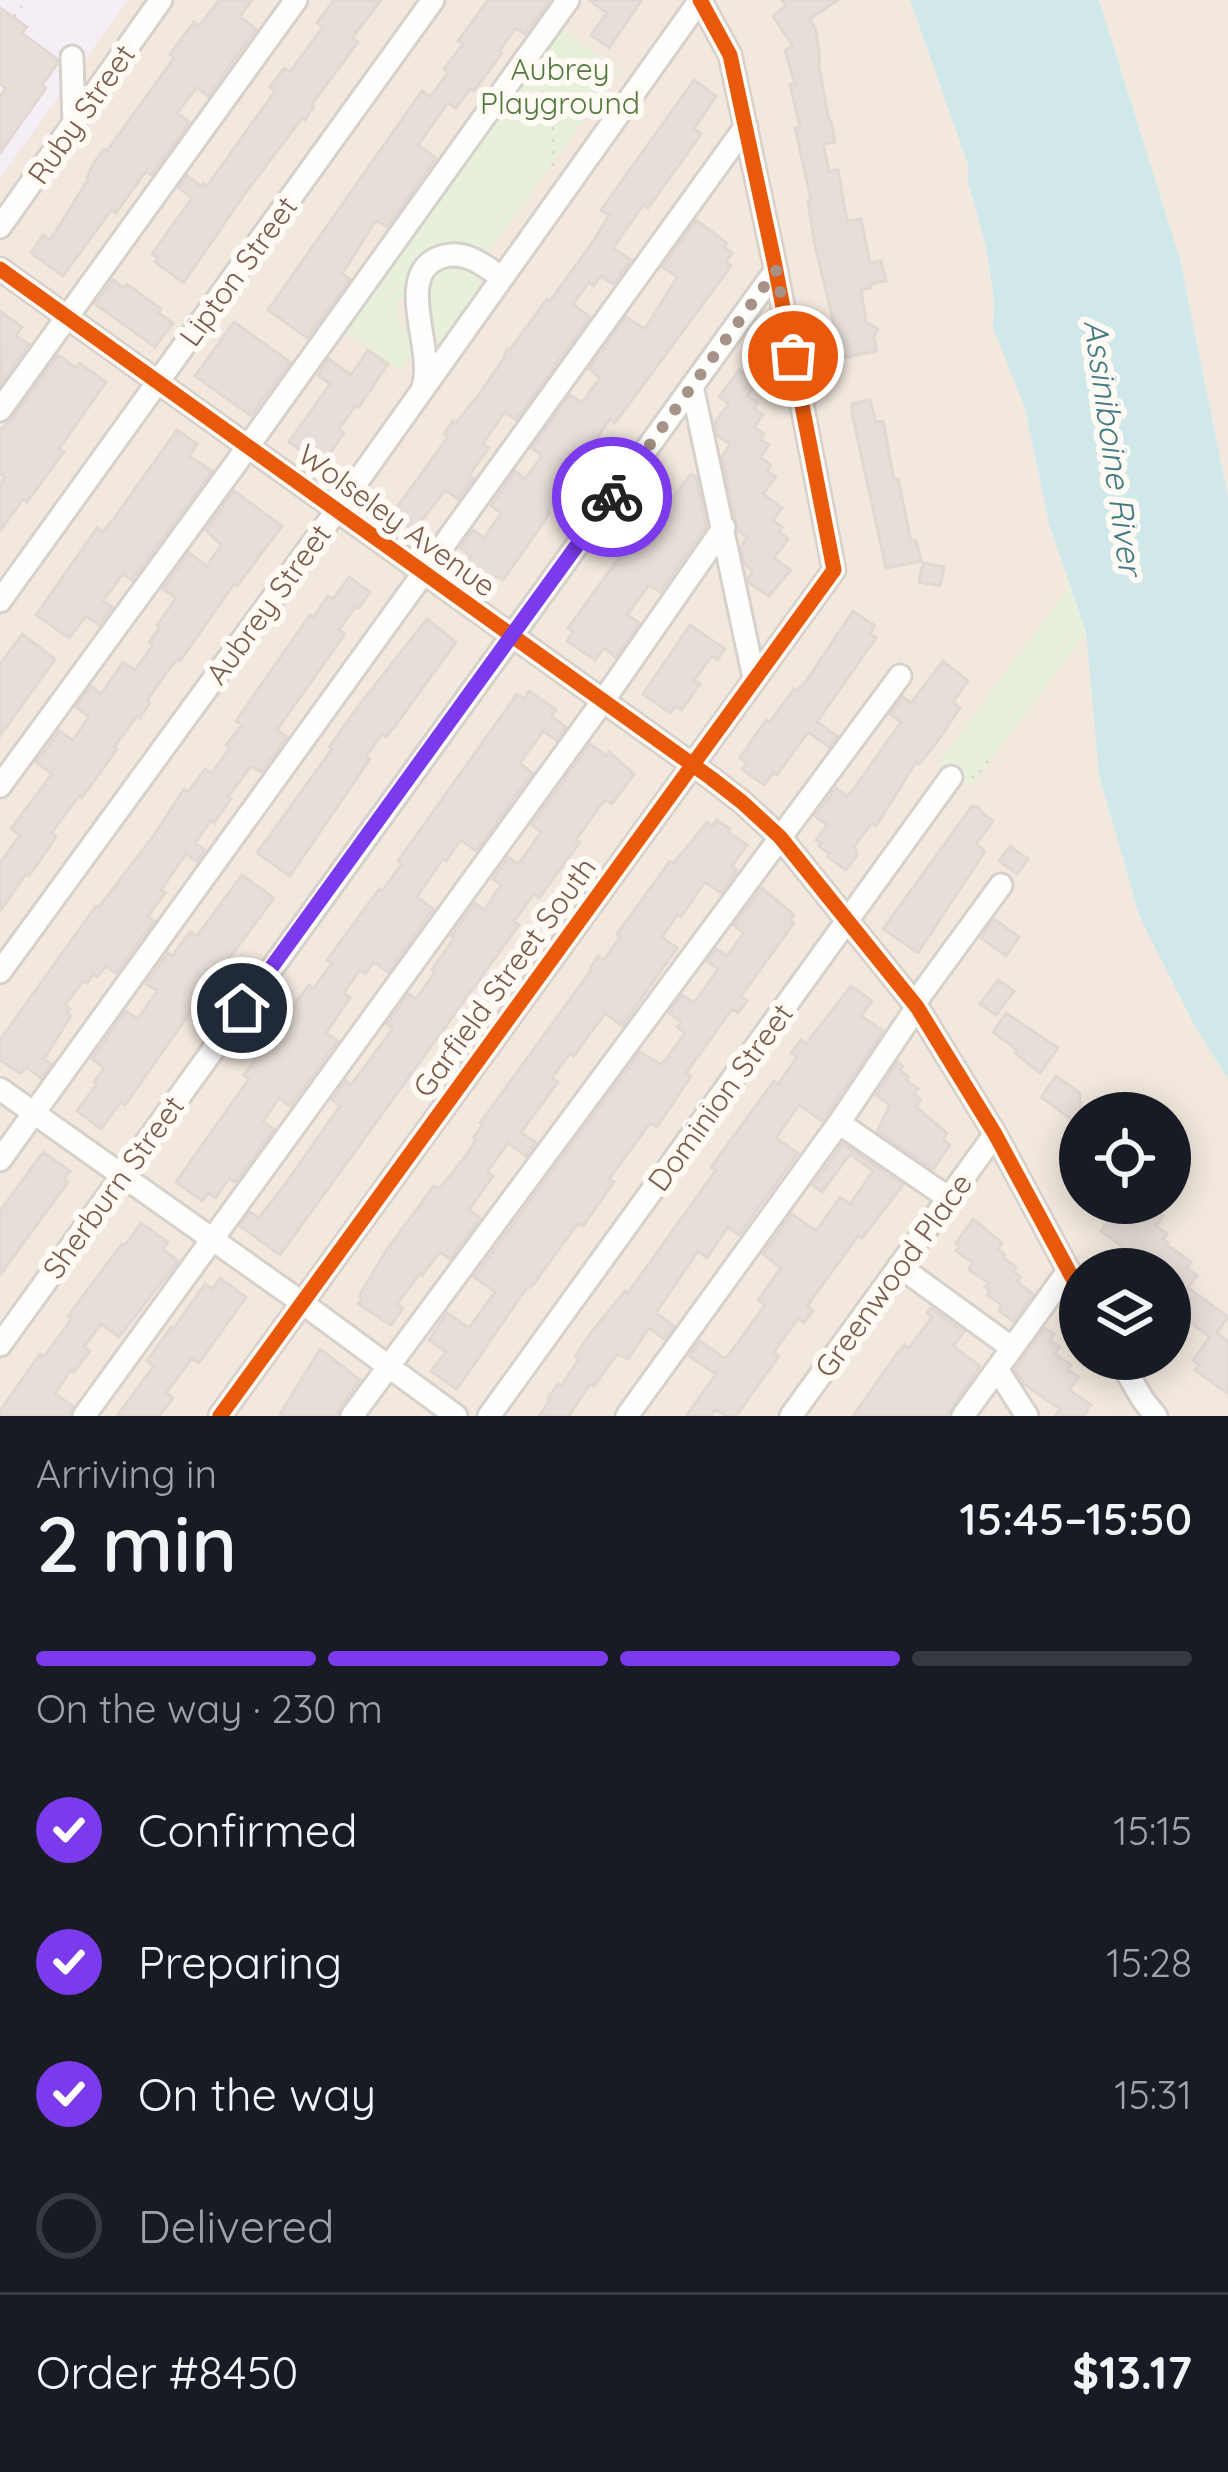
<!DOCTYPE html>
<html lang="en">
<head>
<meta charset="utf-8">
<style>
	body { margin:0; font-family:Quicksand,sans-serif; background:#242831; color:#f1f3f6; height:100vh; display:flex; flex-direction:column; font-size:45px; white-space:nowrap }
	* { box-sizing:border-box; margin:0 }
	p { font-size:39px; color:#9ea1a6 }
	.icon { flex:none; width:66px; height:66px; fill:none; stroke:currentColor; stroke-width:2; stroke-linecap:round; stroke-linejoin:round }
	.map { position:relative; height:1416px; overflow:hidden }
	.details { display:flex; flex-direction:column; background:#171b24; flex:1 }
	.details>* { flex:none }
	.controls { position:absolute; left:1059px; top:1092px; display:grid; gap:24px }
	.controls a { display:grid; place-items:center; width:132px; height:132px; border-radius:50%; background:#171b24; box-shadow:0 6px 30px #0003; font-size:60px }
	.pin { position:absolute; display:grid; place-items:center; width:102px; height:102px; color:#fff; margin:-51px; border:6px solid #fff; border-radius:50%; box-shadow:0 3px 12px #0007 }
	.courier { position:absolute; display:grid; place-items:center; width:120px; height:120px; margin:-60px; border:9px solid #7c3aed; border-radius:50%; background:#fff; color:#222; box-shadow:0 3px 15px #0007 }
	.overview em { font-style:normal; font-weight:600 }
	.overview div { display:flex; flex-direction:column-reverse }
	.overview { display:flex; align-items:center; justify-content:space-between; height:204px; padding:0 36px }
	h1 { font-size:78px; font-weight:600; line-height:90px }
	.bar { display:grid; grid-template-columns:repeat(4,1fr); gap:18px 12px; align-content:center; height:144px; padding:0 36px }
	.bar i { height:15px; border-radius:9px; background:#363941 }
	.bar .selected { background:#7c3aed }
	.bar p { grid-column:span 4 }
	.line { display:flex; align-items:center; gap:30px; padding:0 36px; border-top:3px solid #363941 }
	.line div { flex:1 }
	ol { padding:0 36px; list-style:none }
	li { display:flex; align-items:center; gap:36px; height:132px }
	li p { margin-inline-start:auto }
	li .icon { padding:12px; border-radius:50%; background:#7c3aed; color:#fff; stroke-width:4 }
	li:last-child { color:#9ea1a6 }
	li i { width:66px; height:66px; border:6px solid #363941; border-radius:50% }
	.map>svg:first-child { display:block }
</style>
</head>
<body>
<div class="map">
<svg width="1228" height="1416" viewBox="0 0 1228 1416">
	<rect width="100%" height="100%" fill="#f9f5f0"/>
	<!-- residential -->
	<path fill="#f2e8de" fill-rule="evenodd" d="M 0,0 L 910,0 L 968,165 L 968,183 L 986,246 L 994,300 L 993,328 L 1025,408 L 1049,524 L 1086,632 L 1099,775 L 1140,918 L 1194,1025 L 1228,1079 L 1228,1416 L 0,1416 ZM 1080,1113 L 1170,1113 L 1170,1203 L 1080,1203 ZM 1080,1269 L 1170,1269 L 1170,1359 L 1080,1359 Z
		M 1099,0 L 1228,0 L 1228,497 L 1180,259 Z"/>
	<!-- education -->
	<path fill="#f6eef6" d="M 0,0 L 128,0 L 0,178 Z"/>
	<!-- green -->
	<path fill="#e7f0db" d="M 556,24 L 619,71 L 487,253 C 440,227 410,249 408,300 L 396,302 L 399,330 L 404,330 L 410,336 L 416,350 L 401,370 L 339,327 Z
		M 454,263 L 473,269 L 480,279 L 478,289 L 442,343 L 438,343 C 426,322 424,292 436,269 Z
		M 1070,586 L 1086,632 L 971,786 L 939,763 Z"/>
	<!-- water -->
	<path fill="#d0e8ea" d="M 910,0 L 1099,0 L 1180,259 L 1228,497 L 1228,1079 L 1194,1025 L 1140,918 L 1099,775 L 1086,632 L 1049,524 L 1025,408 L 993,328 L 994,300 L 986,246 L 968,183 L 968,165 Z"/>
	<!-- building -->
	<path fill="#e6ded7" stroke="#e2d8d2" stroke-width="3" d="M 219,0 L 252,0 L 240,17 L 256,29 L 208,96 L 197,87 L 177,113 L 190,122 L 151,175 L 146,171 L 116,213 L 112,209 L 63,276 L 31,253 L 43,235 L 50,240 L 89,178 L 87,177 L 93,164 L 104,149 L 107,151 L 174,58 L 170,54 L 194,22 L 199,26 Z
		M 334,0 L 381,0 L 352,38 L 358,42 L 312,104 L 314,106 L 305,120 L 302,118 L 244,195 L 184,282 L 178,279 L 155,262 L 158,258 L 152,254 L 192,198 L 179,188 L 187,176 L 201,186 L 203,183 L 207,186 L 275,91 L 270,87 L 284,68 L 290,72 L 323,27 L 317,23 Z
		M 488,0 L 550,0 L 525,34 L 516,28 L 499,51 L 502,53 L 474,91 L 470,89 L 456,108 L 448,103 L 418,145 L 436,158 L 387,227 L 376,220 L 342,274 L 350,279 L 307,338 L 268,310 L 422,91 L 430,97 L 448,73 L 444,69 L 463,44 L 458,41 Z
		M 589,0 L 642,0 L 609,48 L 591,35 L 607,13 Z
		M 782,0 L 838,0 L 810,19 L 816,30 L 820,61 L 818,61 L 829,121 L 831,121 L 835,142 L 823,144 L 829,171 L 838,170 L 847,221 L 861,219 L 870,263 L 881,261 L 886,281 L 870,284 L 871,288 L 861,290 L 866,322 L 878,329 L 874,337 L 877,351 L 842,358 L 840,350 L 832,346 L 837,342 L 836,332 L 814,241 L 808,201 L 811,200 L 795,128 L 800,127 L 790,85 L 795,84 L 785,50 L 793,46 L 773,16 L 786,6 Z
		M 0,8 L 27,27 L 22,33 L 57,59 L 57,64 L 42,85 L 46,88 L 0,153 L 0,96 L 6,88 L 0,84 Z
		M 694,80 L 716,96 L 694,129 L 701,134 L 648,208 L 643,205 L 613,248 L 631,260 L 613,284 L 601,276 L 594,286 L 589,282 L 573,304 L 590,317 L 516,420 L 505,412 L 484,442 L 484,445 L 489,448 L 469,475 L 473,478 L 458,499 L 445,490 L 414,531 L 392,514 L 448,437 L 444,434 L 453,421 L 456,423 L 477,397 L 504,358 L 507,349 L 509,351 L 547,299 L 550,301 L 592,243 L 609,215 L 601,210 Z
		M 696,220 L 727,243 L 724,247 L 732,253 L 726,262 L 731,266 L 615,423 L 610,419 L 585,455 L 590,459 L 566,491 L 563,489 L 547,511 L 550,513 L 503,580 L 497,576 L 491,585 L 464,565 L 471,556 L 460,548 L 473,530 L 484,538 L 501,513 L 491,506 L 515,471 L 525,479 L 542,456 L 532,448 L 570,395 L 582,403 L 591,390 L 600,378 L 589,369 L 626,317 L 645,329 L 677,277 L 663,267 Z
		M 113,280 L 124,288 L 127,284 L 161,309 L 158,313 L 173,323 L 155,347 L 95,304 Z
		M 0,311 L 22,327 L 16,336 L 29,344 L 1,383 Z
		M 234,322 L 290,362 L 251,416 L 195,376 Z
		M 368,350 L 388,364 L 359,407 L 356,405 L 339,429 L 344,433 L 321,466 L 289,442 L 330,384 L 318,375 L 329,359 L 351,375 Z
		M 58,355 L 76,368 L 79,363 L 106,382 L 59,449 L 64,452 L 27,502 L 23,499 L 0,531 L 0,485 L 5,477 L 0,474 L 0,430 L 12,419 Z
		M 739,370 L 757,383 L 747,396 L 758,403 L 754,408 L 763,415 L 754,427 L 764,434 L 760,439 L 769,445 L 760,457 L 771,465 L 767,471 L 776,477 L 763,494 L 782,508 L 773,520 L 782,527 L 779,532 L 788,539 L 774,558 L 791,570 L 769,596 L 749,583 L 748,578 L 753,571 L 745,565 L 741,546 L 747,537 L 738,531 L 722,456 L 730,444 L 718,436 L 715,422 L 729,404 L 719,397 Z
		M 870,400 L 876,422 L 883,421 L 894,480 L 898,479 L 911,541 L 916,540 L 921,561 L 886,568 L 852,413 L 852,404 Z
		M 177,430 L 197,444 L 189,456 L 212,471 L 132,580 L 123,574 L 103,601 L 112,607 L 99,625 L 86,616 L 69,638 L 36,615 L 97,528 L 102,532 L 112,521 Z
		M 691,474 L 696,477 L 706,526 L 660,592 L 649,585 L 627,615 L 639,623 L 616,657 L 604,648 L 595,660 L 567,641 L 573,632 L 568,628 L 624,551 L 629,554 Z
		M 234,491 L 282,526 L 237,586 L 234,584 L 180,661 L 178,659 L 170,668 L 147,700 L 150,703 L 140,718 L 137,716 L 114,747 L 117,749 L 82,798 L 79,796 L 52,832 L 56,837 L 39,862 L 29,876 L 26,874 L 0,911 L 0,863 L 20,835 L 11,829 L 52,774 L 36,762 L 59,731 L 73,740 L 89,717 L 76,707 L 91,686 L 101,694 L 123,662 L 135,670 L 153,645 L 149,642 L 160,627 L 157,625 L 176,598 L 163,589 L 189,553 L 207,566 L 221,545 L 206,530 Z
		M 923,563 L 944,567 L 940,586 L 919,582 Z
		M 349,577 L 370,592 L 359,608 L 356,606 L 339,630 L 345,634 L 277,730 L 287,737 L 261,772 L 251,766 L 228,797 L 231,799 L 214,823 L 211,820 L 195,843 L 205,850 L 197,861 L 186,854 L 161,890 L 165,893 L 148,916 L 154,921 L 116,973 L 106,966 L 97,977 L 93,974 L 87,983 L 83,981 L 65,1005 L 70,1009 L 67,1013 L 71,1016 L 44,1059 L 51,1064 L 41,1078 L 26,1067 L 21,1073 L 16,1071 L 0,1060 L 0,1040 L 96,906 L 99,907 L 152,838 L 184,789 L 188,792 L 205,769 L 212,773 L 230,748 L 226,745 L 242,725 L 236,721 L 310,615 L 313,618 L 328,596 L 333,599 Z
		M 853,611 L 875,626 L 870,634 L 876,638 L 817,722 L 837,736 L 829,747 L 808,732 L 777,775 L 774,772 L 764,785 L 742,769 L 747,763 L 740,758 L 766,720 L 769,723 L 794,689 L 797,691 L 806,681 Z
		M 427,619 L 456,642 L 395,726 L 386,737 L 382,734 L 366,756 L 370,759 L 290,876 L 257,853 L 332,749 L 329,747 L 360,704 Z
		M 690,625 L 725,649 L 717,660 L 712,656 L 694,680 L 700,684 L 682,710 L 676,706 L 670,713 L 643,694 Z
		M 22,634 L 55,659 L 0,736 L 0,664 Z
		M 943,661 L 968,681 L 953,702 L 960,708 L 934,746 L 919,764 L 916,762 L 876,826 L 872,823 L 854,846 L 857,855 L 846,870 L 828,857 L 830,854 L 819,846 L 821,843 L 816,840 L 827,825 L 815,816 L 836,788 L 847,796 L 853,790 L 901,722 L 890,714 L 903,697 L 911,703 Z
		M 529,691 L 556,710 L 551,716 L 566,727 L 556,740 L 543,731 L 520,763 L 532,773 L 476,851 L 461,840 L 446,861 L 443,859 L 417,897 L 433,909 L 388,972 L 374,962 L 365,974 L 360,970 L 344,993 L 350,998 L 326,1033 L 338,1041 L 290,1106 L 279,1098 L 263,1122 L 274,1129 L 235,1182 L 229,1178 L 216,1198 L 208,1193 L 202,1201 L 176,1182 L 244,1086 L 249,1079 L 244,1075 L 292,1007 L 309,985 L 314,988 L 332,963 L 327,960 L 379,889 L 382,891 L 402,864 L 398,861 L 517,694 L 524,699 Z
		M 590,744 L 606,756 L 609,752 L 634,774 L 612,804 L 606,800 L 600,806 L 576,840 L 580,842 L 539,898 L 534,894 L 514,921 L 519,925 L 280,1255 L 240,1226 L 250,1212 L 259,1218 L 283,1187 L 340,1106 L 332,1100 L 346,1081 L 351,1085 L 372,1057 L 393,1028 L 387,1024 L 409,994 L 416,999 L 435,972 L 432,970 L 454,938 L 451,936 L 475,903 L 484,910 L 501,885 L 493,879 L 508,857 L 518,864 L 525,855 L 541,832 L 532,825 Z
		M 972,806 L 979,807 L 981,812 L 993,821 L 976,844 L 985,851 L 918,953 L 883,929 Z
		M 717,820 L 730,829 L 728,832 L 747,845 L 732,866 L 737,870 L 721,893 L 705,882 L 681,917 L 678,914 L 662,937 L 677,948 L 622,1026 L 605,1013 L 574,1056 L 570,1053 L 552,1078 L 558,1082 L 521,1132 L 536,1143 L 526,1156 L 508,1143 L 487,1172 L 493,1176 L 469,1210 L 480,1218 L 450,1259 L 440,1252 L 422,1275 L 420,1273 L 397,1304 L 403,1308 L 391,1325 L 358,1304 L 362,1299 L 359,1296 L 387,1249 L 434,1186 L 439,1189 L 464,1158 L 476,1140 L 473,1138 L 483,1125 L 480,1123 L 592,969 L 590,968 L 598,956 L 604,960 L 620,937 L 617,934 L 670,861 L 674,863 L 707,822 L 712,826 Z
		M 1010,846 L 1028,859 L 1017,874 L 999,861 Z
		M 242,875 L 274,898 L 213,980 L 125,1105 L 121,1102 L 101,1129 L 77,1111 L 97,1084 L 94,1082 L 104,1068 L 92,1059 L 126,1011 L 137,1019 L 139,1017 L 157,991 L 146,984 L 168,953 L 172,956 L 190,932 L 197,936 Z
		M 762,888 L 794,915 L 790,920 L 794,923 L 741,996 L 747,1001 L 738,1013 L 732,1009 L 686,1073 L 691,1076 L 657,1127 L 650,1123 L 609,1179 L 614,1182 L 583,1226 L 578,1223 L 533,1285 L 526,1289 L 457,1389 L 453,1387 L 431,1371 L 446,1352 L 429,1340 L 447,1313 L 469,1328 L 495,1292 L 474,1277 L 640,1052 L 662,1065 L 685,1033 L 677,1027 L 681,1022 L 669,1013 L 682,995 L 694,1003 L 718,969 L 707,961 L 716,949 L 727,956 L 744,933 L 734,925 Z
		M 994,919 L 1019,937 L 1006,956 L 981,938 Z
		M 998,980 L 1014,991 L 996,1015 L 980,1004 Z
		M 851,986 L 872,1001 L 861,1016 L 883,1031 L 822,1121 L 799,1105 L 776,1138 L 798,1153 L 739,1235 L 728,1227 L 707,1258 L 698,1251 L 656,1313 L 674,1326 L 664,1339 L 649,1328 L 628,1359 L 617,1354 L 594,1386 L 590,1384 L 569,1416 L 539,1416 L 550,1400 L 548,1398 L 558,1384 L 561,1386 L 579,1359 L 575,1357 L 590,1334 L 625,1291 L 628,1293 L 716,1170 L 711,1167 L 774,1081 L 778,1084 L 797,1057 L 791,1053 L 801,1040 L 806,1044 Z
		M 1006,1013 L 1058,1048 L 1040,1073 L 1015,1053 L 1017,1050 L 993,1032 Z
		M 898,1062 L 903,1066 L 900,1070 L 908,1077 L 906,1080 L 918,1089 L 914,1094 L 921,1100 L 916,1107 L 947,1133 L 943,1140 L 950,1145 L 933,1169 L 877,1131 L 890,1105 L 876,1095 Z
		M 1056,1076 L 1080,1093 L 1080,1126 L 1041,1097 Z
		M 843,1144 L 903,1185 L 862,1238 L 858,1236 L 807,1306 L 813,1311 L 804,1323 L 798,1319 L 775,1350 L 774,1353 L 779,1356 L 736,1416 L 726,1416 L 716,1409 L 711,1416 L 686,1416 L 716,1374 L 689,1356 L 700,1341 L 724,1358 L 728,1356 L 765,1305 L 758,1300 L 781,1268 L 763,1254 L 792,1214 L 816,1231 L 840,1197 L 850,1204 L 873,1171 L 850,1154 L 822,1192 L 813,1185 Z
		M 43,1152 L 70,1171 L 64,1179 L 68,1182 L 0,1275 L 0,1211 Z
		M 1120,1205 L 1128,1211 L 1132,1205 L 1143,1213 L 1148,1205 L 1163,1216 L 1156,1226 L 1167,1234 L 1163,1239 L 1168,1243 L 1167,1245 L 1191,1262 L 1186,1268 L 1197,1275 L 1183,1295 L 1170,1286 L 1170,1269 L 1132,1269 L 1121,1261 L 1128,1251 L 1101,1231 Z
		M 973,1219 L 1002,1243 L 998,1249 L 1005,1255 L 1003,1258 L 1016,1267 L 1013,1271 L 1021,1277 L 1017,1282 L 1033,1294 L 1013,1321 L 999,1311 L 1002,1305 L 987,1295 L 990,1291 L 985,1287 L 989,1283 L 969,1270 L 972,1262 L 956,1251 L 960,1246 L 956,1243 Z
		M 141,1223 L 168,1242 L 163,1249 L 178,1261 L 119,1337 L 101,1324 L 84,1347 L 90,1351 L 74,1372 L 71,1370 L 55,1394 L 73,1406 L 69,1416 L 0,1416 L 0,1411 L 40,1354 L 44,1357 L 72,1318 L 68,1316 L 121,1245 L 126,1244 Z
		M 220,1278 L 246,1297 L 199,1363 L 192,1358 L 166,1393 L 173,1398 L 159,1416 L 117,1416 L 154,1366 L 147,1361 L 171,1327 L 173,1329 L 205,1284 L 212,1289 Z
		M 1190,1289 L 1228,1317 L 1217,1333 L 1228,1341 L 1228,1394 L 1195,1370 L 1199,1365 L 1193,1360 L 1210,1337 L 1182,1316 L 1187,1309 L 1180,1303 Z
		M 931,1308 L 964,1332 L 953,1346 L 980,1366 L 946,1416 L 853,1416 L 899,1351 L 905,1345 L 909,1348 L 932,1317 L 927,1313 Z
		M 1045,1328 L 1054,1334 L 1050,1340 L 1060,1347 L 1055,1354 L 1071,1365 L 1068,1370 L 1079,1377 L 1069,1390 L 1091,1405 L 1084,1416 L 1055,1416 L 1060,1409 L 1024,1384 L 1015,1370 Z
		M 320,1349 L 360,1380 L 340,1407 L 337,1416 L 279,1416 Z"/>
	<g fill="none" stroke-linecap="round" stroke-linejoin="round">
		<!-- minor casing -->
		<g stroke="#d7d1cb" stroke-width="27">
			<path id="minor" d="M 72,57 L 74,124
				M 0,227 L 161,0
				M 0,269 L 711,778 L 742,802 L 780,837 L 917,1007 L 995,1134 L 1080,1292
				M 692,386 L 754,678
				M 423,387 C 436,349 392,274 441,257 C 464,249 484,265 502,278
				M 0,410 L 296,0
				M 0,601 L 433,0
				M 0,786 L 234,466 L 568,0
				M 0,972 L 337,510 L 700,0
				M 914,1004 L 1001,885
				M 0,1089 L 301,1302 L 456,1416
				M 839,1123 L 950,1199
				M 0,1160 L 746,126
				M 899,1266 L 1012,1348
				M 0,1345 L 776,270
				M 1119,1359 L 1143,1400 L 1156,1416
				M 997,1369 L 1027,1416
				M 84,1416 L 603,701 L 724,527
				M 220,1416 L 834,570 L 774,261 L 730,55 L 700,0
				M 352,1416 L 900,676
				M 489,1416 L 951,777
				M 627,1416 L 839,1123 L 917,1007
				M 791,1416 L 995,1134
				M 963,1416 L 1068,1271"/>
		</g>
		<!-- path -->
		<path stroke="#dcd5d0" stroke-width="3" stroke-dasharray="3 9" stroke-linecap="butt" d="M 14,17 L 22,6
			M 553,166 L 553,125
			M 972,776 L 975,779 L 993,754"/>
		<!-- minor -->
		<use href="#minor" stroke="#fefefd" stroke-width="21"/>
		<!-- cycleway casing -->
		<g stroke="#fffaf3" stroke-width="22">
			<path id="cycleway" d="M 0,269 L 711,778 L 742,802 L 780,837 L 917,1007 L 995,1134 L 1080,1292
				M 220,1416 L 834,570 L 774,261 L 730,55 L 700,0"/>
		</g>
		<!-- cycleway -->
		<use href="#cycleway" stroke="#e8590c" stroke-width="15"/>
	</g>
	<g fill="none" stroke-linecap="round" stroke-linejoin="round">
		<!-- done -->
		<path stroke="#a69286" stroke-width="12" stroke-dasharray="0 21.6" d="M 612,497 L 776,270 L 793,356"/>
		<!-- route -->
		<path stroke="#7c3aed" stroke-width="15" d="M 242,1008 L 612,497"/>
	</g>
	<g text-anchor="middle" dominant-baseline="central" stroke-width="12" stroke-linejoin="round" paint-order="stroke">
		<!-- park labels -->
		<g font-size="30" fill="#537a41" stroke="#fffaf3">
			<text x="560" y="69">Aubrey<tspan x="560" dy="34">Playground</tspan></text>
		</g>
		<!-- street labels -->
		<g font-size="30" fill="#7a5c4d" stroke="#fffaf3">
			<text transform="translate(81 114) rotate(-55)">Ruby Street</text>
			<text transform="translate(238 271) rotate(-54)">Lipton Street</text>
			<text transform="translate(397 520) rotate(36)">Wolseley Avenue</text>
			<text transform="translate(268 604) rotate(-54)">Aubrey Street</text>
			<text transform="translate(504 977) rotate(-54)">Garfield Street South</text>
			<text transform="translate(720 1097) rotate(-54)">Dominion Street</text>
			<text transform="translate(113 1187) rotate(-54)">Sherburn Street</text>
			<text transform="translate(893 1275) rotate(-54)">Greenwood Place</text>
		</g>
		<!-- water labels -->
		<g font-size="33" font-style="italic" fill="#437c86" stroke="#fffaf3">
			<text transform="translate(1114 447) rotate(82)">Assiniboine River</text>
		</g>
	</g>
</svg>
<div class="controls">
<a><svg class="icon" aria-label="locate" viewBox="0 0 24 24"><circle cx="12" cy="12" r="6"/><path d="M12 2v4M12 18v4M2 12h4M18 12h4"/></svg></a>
<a><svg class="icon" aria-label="layers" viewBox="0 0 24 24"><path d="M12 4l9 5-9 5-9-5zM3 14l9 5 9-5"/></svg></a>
</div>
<div class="pin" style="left:793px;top:356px;background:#ea580c"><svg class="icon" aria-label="bag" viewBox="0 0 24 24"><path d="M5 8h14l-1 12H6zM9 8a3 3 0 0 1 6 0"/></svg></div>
<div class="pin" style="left:242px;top:1008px;background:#1f2937"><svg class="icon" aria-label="home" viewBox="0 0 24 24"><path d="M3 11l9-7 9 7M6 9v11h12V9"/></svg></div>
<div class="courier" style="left:612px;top:497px"><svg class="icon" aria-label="bike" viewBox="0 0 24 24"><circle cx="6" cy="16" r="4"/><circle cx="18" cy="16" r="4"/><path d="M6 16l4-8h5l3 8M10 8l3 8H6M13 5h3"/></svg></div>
</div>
<section class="details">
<div class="overview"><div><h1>2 min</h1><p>Arriving in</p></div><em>15:45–15:50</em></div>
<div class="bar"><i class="selected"></i><i class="selected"></i><i class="selected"></i><i></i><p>On the way · 230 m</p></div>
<ol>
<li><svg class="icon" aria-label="check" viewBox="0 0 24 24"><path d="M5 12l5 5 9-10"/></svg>Confirmed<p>15:15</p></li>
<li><svg class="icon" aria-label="check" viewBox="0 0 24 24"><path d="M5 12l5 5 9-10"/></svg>Preparing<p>15:28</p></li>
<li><svg class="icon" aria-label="check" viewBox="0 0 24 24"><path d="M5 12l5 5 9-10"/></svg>On the way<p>15:31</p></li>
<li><i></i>Delivered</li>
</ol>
<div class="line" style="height:156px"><div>Order #8450</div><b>$13.17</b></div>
</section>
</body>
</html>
